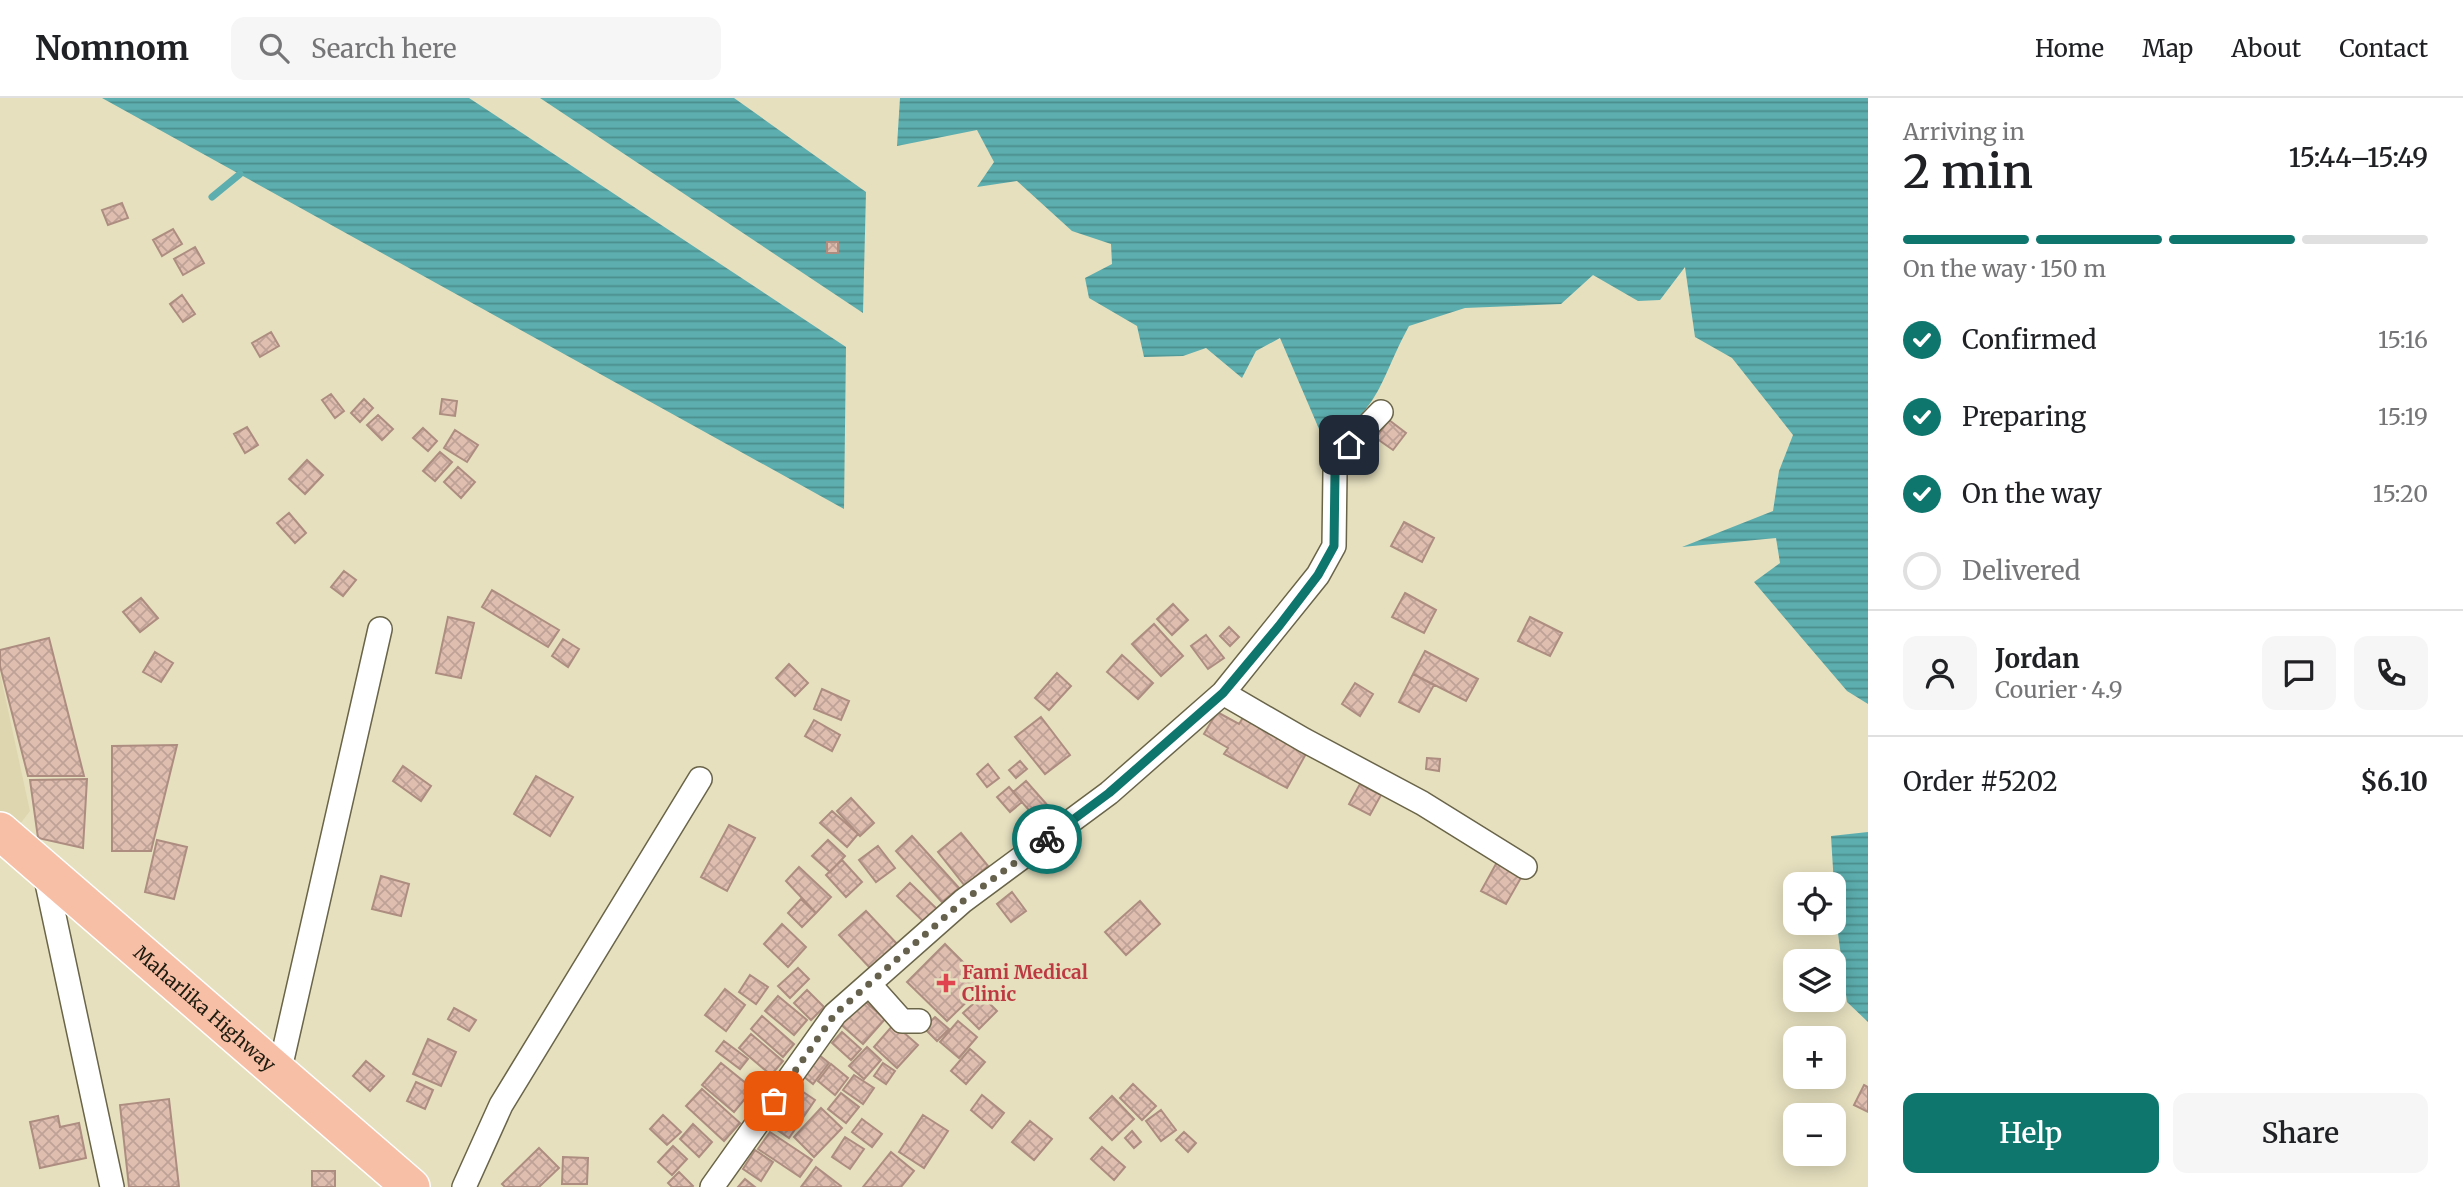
<!DOCTYPE html>
<html lang="en">
<head>
<meta charset="utf-8">
<style>
	body { margin:0; font-family:Merriweather,serif; background:#f6f6f6; color:#202124; height:100vh; display:flex; flex-direction:column; font-size:26px; white-space:nowrap }
	* { box-sizing:border-box; margin:0 }
	p { font-size:23px; color:#757577 }
	.icon { flex:none; width:38px; height:38px; fill:none; stroke:currentColor; stroke-width:2; stroke-linecap:round; stroke-linejoin:round }
	.map { position:relative; flex:1; overflow:hidden }
	.sheet { display:flex; flex-direction:column; background:#fff; width:595px }
	.sheet>* { flex:none }
	.tools { position:absolute; left:1783px; top:774px; display:grid; gap:14px }
	.tools a { display:grid; place-items:center; width:63px; height:63px; border-radius:14px; background:#fff; box-shadow:0 4px 18px #0003; font-size:35px }
	.pin { position:absolute; display:grid; place-items:center; width:60px; height:60px; color:#fff; margin:-30px; border-radius:14px; box-shadow:0 4px 10px #0006 }
	.courier { position:absolute; display:grid; place-items:center; width:70px; height:70px; margin:-35px; border:5px solid #0f766e; border-radius:50%; background:#fff; color:#222; box-shadow:0 2px 9px #0007 }
	.overview em { font-style:normal; font-weight:600 }
	.overview div { display:flex; flex-direction:column-reverse }
	.overview { display:flex; align-items:center; justify-content:space-between; height:119px; padding:0 35px }
	h1 { font-size:46px; font-weight:600; line-height:52px }
	.bar { display:grid; grid-template-columns:repeat(4,1fr); gap:10px 7px; align-content:center; height:84px; padding:0 35px }
	.bar i { height:9px; border-radius:5px; background:#e0e0e0 }
	.bar .on { background:#0f766e }
	.bar p { grid-column:span 4 }
	.line { display:flex; align-items:center; gap:18px; padding:0 35px; border-top:2px solid #e0e0e0 }
	.line div { flex:1 }
	.round { display:grid; place-items:center; flex:none; width:74px; height:74px; border-radius:14px; background:#f6f6f6 }
	ol { padding:0 35px; list-style:none }
	li { display:flex; align-items:center; gap:21px; height:77px }
	li p { margin-inline-start:auto }
	li .icon { padding:7px; border-radius:50%; background:#0f766e; color:#fff; stroke-width:4 }
	li:last-child { color:#757577 }
	li i { width:38px; height:38px; border:4px solid #e0e0e0; border-radius:50% }
	.button { display:flex; gap:14px; margin-top:auto; padding:14px 35px }
	.button a { flex:1; height:80px; border-radius:14px; background:#0f766e; color:#fff; font-size:28px; font-weight:600; line-height:80px; text-align:center }
	.button a+a { background:#f6f6f6; color:#202124 }
	header { display:flex; align-items:center; gap:42px; box-sizing:border-box; height:98px; padding:0 35px; background:#fff; border-bottom:2px solid #e0e0e0 }
	header strong { font-size:33px }
	nav { display:flex; gap:38px; margin-inline-start:auto; font-size:24px }
	.search { width:490px; height:63px; background:#f6f6f6; display:flex; align-items:center; gap:18px; box-sizing:border-box; padding:0 24px; border-radius:14px; color:#757577; font-size:26px }
	main { display:flex; flex:1; min-height:0 }
	.map>svg:first-child { display:block }
</style>
</head>
<body>
<header>
<strong>Nomnom</strong>
<div class="search"><svg class="icon" aria-label="search" viewBox="0 0 24 24"><circle cx="10" cy="10" r="6"/><path d="M15 15l6 6"/></svg>Search here</div>
<nav><a>Home</a><a>Map</a><a>About</a><a>Contact</a></nav>
</header>
<main>
<div class="map">
<svg width="1868" height="1089" viewBox="0 0 1868 1089">
	<defs>
		<pattern id="water-rules" width="6" height="5" patternUnits="userSpaceOnUse" patternTransform="scale(1.75)"><rect width="6" height="5" fill="#5daeaf"/><path d="M0 2.5h6" fill="none" stroke="#4c8d8d"/></pattern>
		<pattern id="building-cross-hatch" width="8" height="8" patternUnits="userSpaceOnUse" patternTransform="scale(1.75)"><rect width="8" height="8" fill="#dfbdaf"/><path d="M0 0l8 8M0 8l8-8" fill="none" stroke="#bfa296"/></pattern>
	</defs>
	<rect width="100%" height="100%" fill="#e6e0bf"/>
	<!-- built -->
	<path fill="#ded6ae" d="M 0,575 L 30,713 L 0,752 Z"/>
	<!-- water -->
	<path fill="url(#water-rules)" d="M 102,0 L 469,0 L 846,249 L 844,411 Z
		M 540,0 L 734,0 L 866,94 L 863,215 Z
		M 900,0 L 1868,0 L 1868,606 L 1847,593 L 1754,484 L 1780,465 L 1776,440 L 1682,449 L 1773,413 L 1779,373 L 1793,337 L 1732,260 L 1695,239 L 1685,169 L 1660,202 L 1638,203 L 1593,177 L 1561,206 L 1465,210 L 1409,228 C 1380,281 1382,311 1325,345 L 1280,240 L 1256,253 L 1242,280 L 1206,250 L 1183,258 L 1144,259 L 1137,228 L 1089,200 L 1085,180 L 1112,166 L 1111,146 L 1072,133 L 1017,83 L 977,89 L 994,64 L 977,32 L 897,48 Z
		M 1868,734 L 1868,924 L 1847,904 L 1836,820 L 1831,738 Z"/>
	<g fill="none" stroke-linecap="round" stroke-linejoin="round">
		<!-- stream -->
		<path stroke="#5daeaf" stroke-width="7" d="M 212,99 L 240,76"/>
	</g>
	<!-- building -->
	<path fill="url(#building-cross-hatch)" stroke="#ad8d80" stroke-width="2" d="M 122,105 L 128,120 L 108,127 L 102,112 Z
		M 173,131 L 182,146 L 162,158 L 153,142 Z
		M 827,144 L 838,144 L 838,155 L 827,155 Z
		M 195,149 L 204,165 L 183,177 L 174,161 Z
		M 182,197 L 195,216 L 183,224 L 170,206 Z
		M 271,234 L 279,248 L 260,259 L 252,245 Z
		M 331,296 L 344,313 L 335,320 L 322,302 Z
		M 364,301 L 373,310 L 360,324 L 351,315 Z
		M 442,301 L 457,303 L 455,318 L 440,316 Z
		M 378,317 L 393,331 L 382,342 L 367,327 Z
		M 1389,322 L 1406,335 L 1393,352 L 1376,340 Z
		M 247,329 L 258,347 L 245,355 L 234,336 Z
		M 423,330 L 437,343 L 428,353 L 413,340 Z
		M 455,332 L 478,347 L 467,364 L 444,350 Z
		M 440,354 L 452,364 L 435,383 L 423,373 Z
		M 307,362 L 323,377 L 305,396 L 289,381 Z
		M 458,369 L 475,384 L 461,400 L 444,384 Z
		M 289,415 L 306,435 L 295,445 L 277,425 Z
		M 1404,424 L 1434,440 L 1422,464 L 1391,448 Z
		M 344,473 L 356,482 L 343,498 L 331,489 Z
		M 492,492 L 559,532 L 548,549 L 482,509 Z
		M 1405,495 L 1436,512 L 1424,535 L 1392,519 Z
		M 141,500 L 158,520 L 140,534 L 123,514 Z
		M 1173,506 L 1188,522 L 1172,537 L 1157,521 Z
		M 448,519 L 474,525 L 461,580 L 436,575 Z
		M 1530,519 L 1562,535 L 1550,558 L 1518,543 Z
		M 1154,526 L 1183,558 L 1161,578 L 1132,546 Z
		M 1229,529 L 1239,539 L 1230,548 L 1220,538 Z
		M 1206,537 L 1224,560 L 1208,571 L 1191,548 Z
		M 49,540 L 84,678 L 28,678 L 0,568 L 0,552 Z
		M 563,541 L 579,551 L 568,569 L 552,558 Z
		M 1425,553 L 1478,581 L 1466,603 L 1413,576 Z
		M 155,554 L 173,565 L 161,584 L 143,574 Z
		M 1122,557 L 1153,585 L 1138,601 L 1107,574 Z
		M 789,566 L 808,585 L 795,598 L 776,580 Z
		M 1057,575 L 1071,588 L 1049,612 L 1035,600 Z
		M 1413,576 L 1434,587 L 1419,614 L 1399,604 Z
		M 1355,585 L 1373,596 L 1360,618 L 1342,606 Z
		M 822,591 L 849,603 L 841,622 L 814,611 Z
		M 1217,614 L 1239,626 L 1244,618 L 1307,654 L 1287,690 L 1224,656 L 1228,650 L 1204,636 Z
		M 1041,619 L 1070,657 L 1045,676 L 1015,639 Z
		M 814,622 L 840,637 L 832,653 L 805,638 Z
		M 177,647 L 151,753 L 112,753 L 112,648 Z
		M 1427,660 L 1440,661 L 1439,673 L 1426,671 Z
		M 1020,663 L 1027,671 L 1016,680 L 1009,672 Z
		M 988,666 L 999,680 L 987,689 L 977,676 Z
		M 403,668 L 431,688 L 421,703 L 393,683 Z
		M 536,678 L 573,699 L 550,738 L 514,716 Z
		M 87,681 L 83,750 L 38,740 L 30,682 Z
		M 1026,683 L 1049,709 L 1036,720 L 1013,694 Z
		M 1360,686 L 1381,697 L 1370,717 L 1349,706 Z
		M 1009,689 L 1022,704 L 1010,714 L 997,699 Z
		M 851,700 L 874,725 L 860,738 L 837,713 Z
		M 832,713 L 858,736 L 847,749 L 820,725 Z
		M 729,727 L 755,740 L 727,793 L 701,779 Z
		M 961,735 L 988,768 L 965,788 L 938,754 Z
		M 912,738 L 959,790 L 942,804 L 896,753 Z
		M 157,742 L 187,749 L 174,801 L 145,794 Z
		M 828,742 L 845,758 L 830,774 L 812,758 Z
		M 878,748 L 895,770 L 876,784 L 859,762 Z
		M 842,762 L 862,784 L 846,799 L 826,777 Z
		M 1497,764 L 1522,778 L 1506,806 L 1481,793 Z
		M 799,769 L 831,799 L 816,815 L 786,783 Z
		M 381,778 L 409,786 L 401,818 L 372,811 Z
		M 910,785 L 938,812 L 925,825 L 897,798 Z
		M 1012,794 L 1026,813 L 1011,824 L 997,806 Z
		M 801,801 L 816,815 L 802,829 L 788,815 Z
		M 1140,803 L 1160,826 L 1126,857 L 1105,834 Z
		M 866,813 L 899,848 L 872,872 L 839,837 Z
		M 782,826 L 806,849 L 788,869 L 764,846 Z
		M 945,846 L 985,886 L 947,923 L 907,884 Z
		M 798,870 L 809,881 L 790,900 L 778,888 Z
		M 750,877 L 768,889 L 756,906 L 739,894 Z
		M 725,891 L 745,907 L 726,933 L 705,917 Z
		M 807,892 L 824,909 L 811,922 L 794,905 Z
		M 778,898 L 807,922 L 794,937 L 765,913 Z
		M 982,898 L 997,913 L 979,931 L 963,915 Z
		M 860,899 L 885,921 L 863,946 L 838,924 Z
		M 454,910 L 476,922 L 469,933 L 448,921 Z
		M 762,918 L 794,946 L 783,959 L 751,931 Z
		M 935,919 L 949,931 L 937,943 L 924,930 Z
		M 958,923 L 977,939 L 959,960 L 940,944 Z
		M 894,926 L 918,947 L 897,970 L 874,949 Z
		M 842,934 L 861,951 L 851,962 L 832,945 Z
		M 751,936 L 783,963 L 771,977 L 739,950 Z
		M 428,941 L 456,954 L 441,988 L 413,976 Z
		M 724,943 L 748,961 L 740,971 L 716,953 Z
		M 867,949 L 881,962 L 864,981 L 849,968 Z
		M 970,951 L 985,964 L 966,986 L 951,973 Z
		M 814,953 L 829,965 L 813,986 L 798,974 Z
		M 366,963 L 384,978 L 370,993 L 353,978 Z
		M 721,965 L 753,991 L 734,1014 L 702,987 Z
		M 883,965 L 895,973 L 886,986 L 874,978 Z
		M 831,966 L 848,980 L 835,997 L 818,983 Z
		M 854,977 L 874,990 L 863,1006 L 843,992 Z
		M 416,984 L 433,992 L 425,1011 L 407,1003 Z
		M 790,985 L 815,1002 L 789,1040 L 764,1023 Z
		M 1133,986 L 1156,1008 L 1142,1022 L 1120,1000 Z
		M 1864,987 L 1868,989 L 1868,1014 L 1854,1007 Z
		M 702,991 L 740,1025 L 724,1043 L 686,1008 Z
		M 841,995 L 859,1009 L 846,1025 L 828,1011 Z
		M 982,997 L 1004,1015 L 992,1030 L 971,1012 Z
		M 1112,998 L 1134,1021 L 1112,1042 L 1090,1020 Z
		M 169,1001 L 179,1089 L 129,1089 L 120,1007 Z
		M 821,1010 L 842,1030 L 814,1059 L 794,1039 Z
		M 1161,1012 L 1176,1032 L 1161,1043 L 1146,1023 Z
		M 663,1017 L 681,1034 L 667,1047 L 650,1031 Z
		M 923,1017 L 948,1033 L 924,1070 L 899,1054 Z
		M 58,1018 L 60,1029 L 79,1025 L 86,1060 L 40,1070 L 30,1024 Z
		M 862,1021 L 882,1036 L 872,1049 L 852,1034 Z
		M 1030,1023 L 1052,1041 L 1034,1062 L 1012,1044 Z
		M 693,1026 L 712,1044 L 699,1059 L 680,1041 Z
		M 1132,1033 L 1141,1044 L 1134,1050 L 1125,1040 Z
		M 770,1034 L 812,1062 L 800,1079 L 758,1051 Z
		M 1184,1034 L 1196,1045 L 1188,1054 L 1176,1042 Z
		M 845,1039 L 864,1051 L 850,1071 L 832,1059 Z
		M 673,1048 L 687,1061 L 672,1077 L 658,1064 Z
		M 1102,1049 L 1125,1069 L 1114,1082 L 1091,1061 Z
		M 539,1050 L 559,1070 L 539,1089 L 505,1089 L 502,1086 Z
		M 755,1052 L 773,1064 L 761,1083 L 743,1071 Z
		M 891,1054 L 914,1073 L 901,1089 L 863,1089 Z
		M 563,1059 L 588,1060 L 587,1086 L 562,1086 Z
		M 816,1069 L 841,1088 L 840,1089 L 801,1089 Z
		M 312,1073 L 335,1073 L 335,1089 L 312,1089 Z
		M 679,1074 L 693,1088 L 692,1089 L 672,1089 L 668,1085 Z
		M 745,1081 L 755,1089 L 738,1089 Z"/>
	<g fill="none" stroke-linecap="round" stroke-linejoin="round">
		<!-- street casing -->
		<g stroke="#6a6448" stroke-width="26">
			<path id="street" d="M 1223,595 L 1304,642 L 1422,705 L 1525,769
				M 44,771 L 112,1089
				M 869,886 L 902,923 L 919,923
				M 279,975 L 380,531
				M 464,1089 L 501,1007 L 700,681
				M 712,1089 L 835,916 L 963,803 L 1109,695 L 1223,595 L 1318,477 L 1334,448 L 1335,374 L 1349,347 L 1381,314"/>
		</g>
		<!-- primary casing -->
		<g stroke="#fff" stroke-width="40">
			<g id="primary">
				<path id="s1" d="M 0,733 L 411,1089"/>
			</g>
		</g>
		<!-- street -->
		<use href="#street" stroke="#fff" stroke-width="23"/>
		<!-- primary -->
		<use href="#primary" stroke="#f8bfa7" stroke-width="37"/>
	</g>
	<g fill="none" stroke-linecap="round" stroke-linejoin="round">
		<!-- done -->
		<path stroke="#65614d" stroke-width="7" stroke-dasharray="0 12.6" d="M 774,1003 L 835,916 L 963,803 L 1047,741"/>
		<!-- route -->
		<path stroke="#0f766e" stroke-width="9" d="M 1047,741 L 1109,695 L 1223,595 L 1279,528 L 1318,477 L 1334,448 L 1335,374 L 1349,347"/>
	</g>
	<!-- markers -->
	<path fill="#e0444e" stroke="#e6e0bf" stroke-width="2.5" d="M942.5 874.5h7v7h7v7h-7v7h-7v-7h-7v-7h7z"/>
	<g text-anchor="middle" dominant-baseline="central" stroke-width="7" stroke-linejoin="round" paint-order="stroke">
		<!-- health labels -->
		<g font-size="19" font-weight="bold" fill="#be3a42" stroke="#e6e0bf" text-anchor="start">
			<text x="962" y="874">Fami Medical<tspan x="962" dy="22">Clinic</tspan></text>
		</g>
		<!-- street labels -->
		<g font-size="19" fill="#1f1c10" stroke="#e6e0bf">
			<text stroke="none"><textPath href="#s1" startOffset="271">Maharlika Highway</textPath></text>
		</g>
	</g>
</svg>
<div class="tools">
<a><svg class="icon" aria-label="locate" viewBox="0 0 24 24"><circle cx="12" cy="12" r="6"/><path d="M12 2v4M12 18v4M2 12h4M18 12h4"/></svg></a>
<a><svg class="icon" aria-label="layers" viewBox="0 0 24 24"><path d="M12 4l9 5-9 5-9-5zM3 14l9 5 9-5"/></svg></a>
<a>+</a>
<a>−</a>
</div>
<div class="pin" style="left:774px;top:1003px;background:#ea580c"><svg class="icon" aria-label="bag" viewBox="0 0 24 24"><path d="M5 8h14l-1 12H6zM9 8a3 3 0 0 1 6 0"/></svg></div>
<div class="pin" style="left:1349px;top:347px;background:#1f2937"><svg class="icon" aria-label="home" viewBox="0 0 24 24"><path d="M3 11l9-7 9 7M6 9v11h12V9"/></svg></div>
<div class="courier" style="left:1047px;top:741px"><svg class="icon" aria-label="bike" viewBox="0 0 24 24"><circle cx="6" cy="16" r="4"/><circle cx="18" cy="16" r="4"/><path d="M6 16l4-8h5l3 8M10 8l3 8H6M13 5h3"/></svg></div>
</div>
<section class="sheet">
<div class="overview"><div><h1>2 min</h1><p>Arriving in</p></div><em>15:44–15:49</em></div>
<div class="bar"><i class="on"></i><i class="on"></i><i class="on"></i><i></i><p>On the way · 150 m</p></div>
<ol>
<li><svg class="icon" aria-label="check" viewBox="0 0 24 24"><path d="M5 12l5 5 9-10"/></svg>Confirmed<p>15:16</p></li>
<li><svg class="icon" aria-label="check" viewBox="0 0 24 24"><path d="M5 12l5 5 9-10"/></svg>Preparing<p>15:19</p></li>
<li><svg class="icon" aria-label="check" viewBox="0 0 24 24"><path d="M5 12l5 5 9-10"/></svg>On the way<p>15:20</p></li>
<li><i></i>Delivered</li>
</ol>
<div class="line" style="height:126px"><a class="round"><svg class="icon" aria-label="person" viewBox="0 0 24 24"><circle cx="12" cy="8" r="4"/><path d="M4 21q1-7 8-7t8 7"/></svg></a><div><b>Jordan</b><p>Courier · 4.9</p></div><a class="round"><svg class="icon" aria-label="chat" viewBox="0 0 24 24"><path d="M4 5h16v11H9l-5 4z"/></svg></a><a class="round"><svg class="icon" aria-label="phone" viewBox="0 0 24 24"><path d="M5 4h4l2 5-3 2q2 4 5 5l2-3 5 2v4C11 20 4 13 5 4z"/></svg></a></div>
<div class="line" style="height:91px"><div>Order #5202</div><b>$6.10</b></div>
<div class="button"><a>Help</a><a>Share</a></div>
</section>
</main>
</body>
</html>
